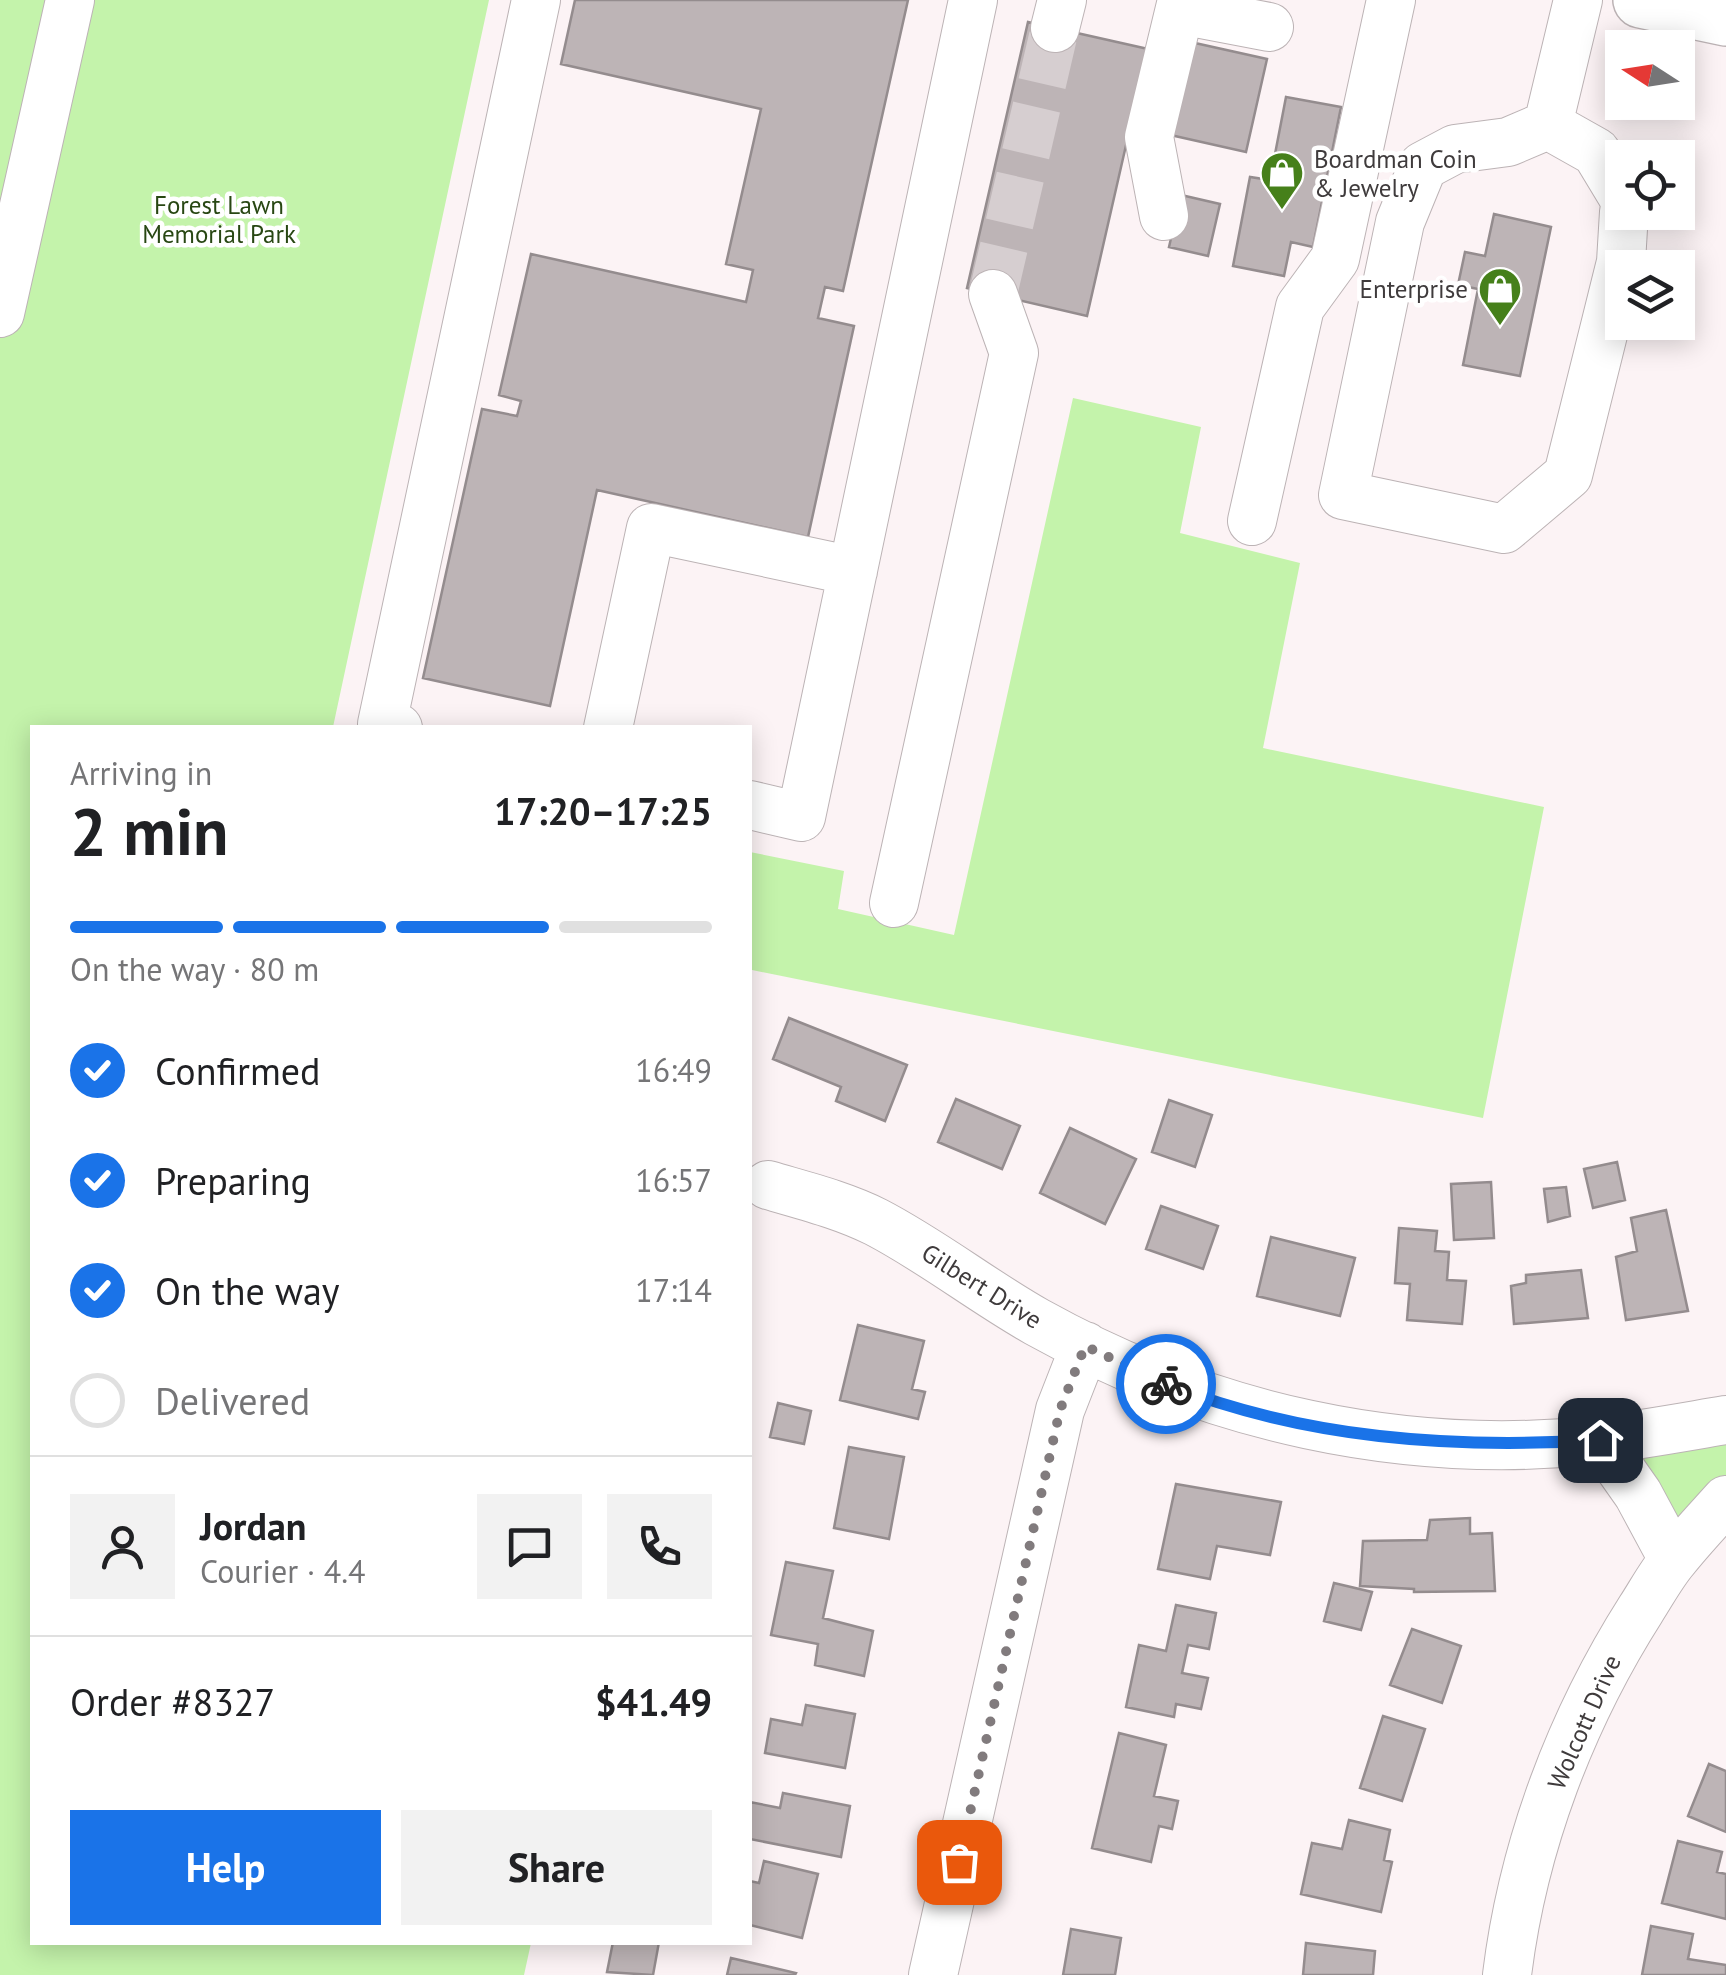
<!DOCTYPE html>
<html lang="en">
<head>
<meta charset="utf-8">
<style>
	body { margin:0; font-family:"PT Sans",sans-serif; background:#f2f2f2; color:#202124; height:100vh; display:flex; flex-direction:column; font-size:38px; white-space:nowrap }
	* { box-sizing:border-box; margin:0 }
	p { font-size:32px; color:#757577 }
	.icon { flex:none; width:55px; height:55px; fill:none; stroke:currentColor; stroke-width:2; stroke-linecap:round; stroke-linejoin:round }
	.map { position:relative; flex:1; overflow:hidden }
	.panel { position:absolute; left:30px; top:725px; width:722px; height:1220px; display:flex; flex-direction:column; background:#fff; border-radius:0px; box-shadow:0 5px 25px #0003 }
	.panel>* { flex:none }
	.needle { width:65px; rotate:282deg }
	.buttons { position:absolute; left:1605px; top:30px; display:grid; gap:20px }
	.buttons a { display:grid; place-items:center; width:90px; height:90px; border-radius:0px; background:#fff; box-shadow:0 5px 25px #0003; font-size:50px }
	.pin { position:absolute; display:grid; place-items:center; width:85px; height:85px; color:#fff; margin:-42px; border-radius:20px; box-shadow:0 5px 15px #0006 }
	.courier { position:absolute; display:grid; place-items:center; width:100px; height:100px; margin:-50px; border:8px solid #1a73e8; border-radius:50%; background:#fff; color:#222; box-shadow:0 2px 12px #0007 }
	.head em { font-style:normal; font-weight:700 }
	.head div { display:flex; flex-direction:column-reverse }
	.head { display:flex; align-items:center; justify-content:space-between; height:170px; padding:0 40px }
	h1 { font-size:65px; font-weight:700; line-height:75px }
	.bar { display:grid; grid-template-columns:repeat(4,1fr); gap:15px 10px; align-content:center; height:120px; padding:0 40px }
	.bar i { height:12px; border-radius:8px; background:#e0e0e0 }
	.bar .selected { background:#1a73e8 }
	.bar p { grid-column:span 4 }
	.line { display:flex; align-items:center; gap:25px; padding:0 40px; border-top:2px solid #e0e0e0 }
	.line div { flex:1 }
	.round { display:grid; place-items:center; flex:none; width:105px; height:105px; border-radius:0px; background:#f2f2f2 }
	ol { padding:0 40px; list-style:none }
	li { display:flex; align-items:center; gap:30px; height:110px }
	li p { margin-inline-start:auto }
	li .icon { padding:10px; border-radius:50%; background:#1a73e8; color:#fff; stroke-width:4 }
	li:last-child { color:#757577 }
	li i { width:55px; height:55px; border:5px solid #e0e0e0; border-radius:50% }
	.cta { display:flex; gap:20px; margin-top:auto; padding:20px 40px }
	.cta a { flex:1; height:115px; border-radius:0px; background:#1a73e8; color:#fff; font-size:40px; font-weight:700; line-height:115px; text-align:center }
	.cta a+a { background:#f2f2f2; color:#202124 }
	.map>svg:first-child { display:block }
</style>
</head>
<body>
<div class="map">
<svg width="1726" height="1975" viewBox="0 0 1726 1975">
	<rect width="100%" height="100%" fill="#fcf3f5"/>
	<!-- green -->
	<path fill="#c4f3ab" d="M 0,0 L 489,0 L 333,727 L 32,728 L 32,1942 L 531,1943 L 524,1975 L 0,1975 Z
		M 1073,398 L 1201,427 L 1180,533 L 1300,563 L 1263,748 L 1544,807 L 1483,1118 L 752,970 L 750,976 L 750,852 L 844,871 L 838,909 L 954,935 Z
		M 1726,1420 L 1726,1500 L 1673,1559 L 1600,1440 Z"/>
	<!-- building -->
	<path fill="#bdb4b6" stroke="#948c8e" stroke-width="2.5" d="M 575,0 L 908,0 L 843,291 L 825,287 L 818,318 L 854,326 L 808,537 L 597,490 L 550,706 L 423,678 L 482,409 L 517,416 L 521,401 L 499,395 L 531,254 L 746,302 L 753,270 L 726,264 L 761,109 L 561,64 Z
		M 1028,22 L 1148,49 L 1087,316 L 967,288 Z
		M 1186,41 L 1267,59 L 1246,152 L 1166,134 Z
		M 1286,97 L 1341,107 L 1313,247 L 1291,242 L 1284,276 L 1233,266 L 1250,177 L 1270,180 Z
		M 1181,195 L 1220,204 L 1208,256 L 1169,247 Z
		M 1494,214 L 1551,227 L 1520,376 L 1463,365 L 1478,289 L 1458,285 L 1465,252 L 1485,256 Z
		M 789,1018 L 907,1065 L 885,1121 L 836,1101 L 841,1087 L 773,1059 Z
		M 956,1099 L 1020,1126 L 1002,1169 L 938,1142 Z
		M 1169,1100 L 1212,1115 L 1195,1167 L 1152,1152 Z
		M 1070,1128 L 1136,1159 L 1105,1224 L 1040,1193 Z
		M 1617,1162 L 1625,1200 L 1593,1208 L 1584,1169 Z
		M 1491,1182 L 1494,1238 L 1454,1240 L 1451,1184 Z
		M 1566,1187 L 1570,1216 L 1548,1222 L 1544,1189 Z
		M 1161,1206 L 1218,1226 L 1203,1269 L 1146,1249 Z
		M 1666,1210 L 1688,1311 L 1626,1320 L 1616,1257 L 1637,1251 L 1631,1218 Z
		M 1399,1228 L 1437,1231 L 1435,1251 L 1449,1252 L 1447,1280 L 1466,1281 L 1462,1324 L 1407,1320 L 1410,1284 L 1395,1283 Z
		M 1271,1237 L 1355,1258 L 1340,1316 L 1257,1296 Z
		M 1581,1270 L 1588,1318 L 1514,1324 L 1511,1286 L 1526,1283 L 1526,1275 Z
		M 858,1325 L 924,1341 L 912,1389 L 925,1392 L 918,1419 L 840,1400 Z
		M 778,1403 L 811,1411 L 804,1444 L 770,1437 Z
		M 849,1447 L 904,1457 L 889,1539 L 834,1528 Z
		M 1176,1484 L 1281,1502 L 1270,1555 L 1217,1546 L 1210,1579 L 1158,1569 Z
		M 1470,1518 L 1470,1534 L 1492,1533 L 1495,1591 L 1414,1592 L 1414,1589 L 1360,1586 L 1363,1541 L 1427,1540 L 1430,1520 Z
		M 786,1562 L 833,1571 L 823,1618 L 873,1631 L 864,1676 L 815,1665 L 818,1644 L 771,1635 Z
		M 1334,1583 L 1372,1592 L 1361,1630 L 1324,1621 Z
		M 1176,1605 L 1216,1613 L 1209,1649 L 1188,1645 L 1182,1673 L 1208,1678 L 1201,1709 L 1176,1704 L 1174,1717 L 1126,1707 L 1139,1645 L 1166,1651 Z
		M 1412,1629 L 1461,1646 L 1442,1703 L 1390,1685 Z
		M 806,1705 L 855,1714 L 845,1768 L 765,1753 L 771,1719 L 802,1725 Z
		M 1383,1716 L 1425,1729 L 1402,1801 L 1360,1788 Z
		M 1119,1733 L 1166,1745 L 1154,1796 L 1178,1801 L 1172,1829 L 1159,1826 L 1151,1862 L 1092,1848 Z
		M 1709,1764 L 1726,1771 L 1726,1832 L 1688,1816 Z
		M 783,1793 L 850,1806 L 841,1857 L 750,1839 L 750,1802 L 780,1808 Z
		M 1349,1820 L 1390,1830 L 1384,1860 L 1392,1862 L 1381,1912 L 1301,1894 L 1312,1843 L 1342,1849 Z
		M 1678,1841 L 1722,1852 L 1717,1872 L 1726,1874 L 1726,1919 L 1662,1903 Z
		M 764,1861 L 818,1874 L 802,1938 L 750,1925 L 750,1881 L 759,1883 Z
		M 1651,1926 L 1693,1934 L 1688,1959 L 1726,1965 L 1726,1975 L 1642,1975 Z
		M 1071,1929 L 1121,1938 L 1115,1975 L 1063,1975 Z
		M 613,1942 L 659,1942 L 653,1975 L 607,1972 Z
		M 1306,1943 L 1375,1951 L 1373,1975 L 1303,1975 Z
		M 731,1958 L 796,1973 L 795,1975 L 727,1975 Z"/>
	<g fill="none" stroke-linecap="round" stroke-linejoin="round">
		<!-- minor-tunnel -->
		<path stroke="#d6ced0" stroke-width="48" stroke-dasharray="48 24" stroke-linecap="butt" d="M 993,294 L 1055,28"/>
		<!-- minor casing -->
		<g stroke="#bcb3b5" stroke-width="50">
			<path id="minor" d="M 1180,10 L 1269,27
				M 1055,28 L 1062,0
				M 1548,125 L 1508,142 L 1455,149 L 1423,166 L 1400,222 L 1343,495 L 1504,529 L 1568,475 L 1621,262 L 1624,212
				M 1548,125 L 1578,0
				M 1548,125 L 1596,152 L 1622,195
				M 1164,216 L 1149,137 L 1182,0
				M 0,313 L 70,0
				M 1252,521 L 1300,307 L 1335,259 L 1391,0
				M 398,728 L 382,724 L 536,0
				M 608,728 L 651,528 L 853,571
				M 750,805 L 801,817 L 973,0
				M 894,903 L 1014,353 L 993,294
				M 768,1185 C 805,1196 842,1205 876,1222 C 932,1251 982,1291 1037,1322 C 1208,1417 1402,1461 1599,1440 C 1641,1435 1684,1427 1726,1420
				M 1600,1440 L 1638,1494 L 1673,1559
				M 933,1975 L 1060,1410 L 1085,1346
				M 1507,1975 C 1523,1845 1571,1719 1641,1609 C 1652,1592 1662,1573 1675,1558 C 1691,1538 1709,1519 1726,1500"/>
		</g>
		<!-- major casing -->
		<g stroke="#bcb3b5" stroke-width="58">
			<path id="major" d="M 1641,0 L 1726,18"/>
		</g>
		<!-- minor -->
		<use href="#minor" stroke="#fff" stroke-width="48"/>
		<!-- major -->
		<use href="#major" stroke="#fff" stroke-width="55"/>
	</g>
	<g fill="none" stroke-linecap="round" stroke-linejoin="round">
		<!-- done -->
		<path stroke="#817b7d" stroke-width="10" stroke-dasharray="0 18" d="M 959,1862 L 1060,1410 L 1085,1346 L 1166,1384"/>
		<!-- route -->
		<path stroke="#1a73e8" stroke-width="12" d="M 1166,1384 C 1305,1439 1451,1449 1600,1440"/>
	</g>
	<!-- icons -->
	<defs>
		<g id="shop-pin" transform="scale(2.25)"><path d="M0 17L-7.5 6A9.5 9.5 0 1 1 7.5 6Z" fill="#46801a" stroke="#fff"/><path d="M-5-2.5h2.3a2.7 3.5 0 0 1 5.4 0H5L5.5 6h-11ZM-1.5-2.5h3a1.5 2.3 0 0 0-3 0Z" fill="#fff"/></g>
	</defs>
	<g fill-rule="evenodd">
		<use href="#shop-pin" x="1282" y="173"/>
		<use href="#shop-pin" x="1500" y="289"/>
	</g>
	<g text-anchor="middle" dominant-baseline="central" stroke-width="9" stroke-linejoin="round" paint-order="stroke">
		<!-- poi labels -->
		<g font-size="25" fill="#3f3b3c" stroke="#fff" text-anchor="start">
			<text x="1314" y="159">Boardman Coin<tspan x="1314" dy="29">&amp; Jewelry</tspan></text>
			<text x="1468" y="289" text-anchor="end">Enterprise</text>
		</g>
		<!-- park labels -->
		<g font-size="25" fill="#284713" stroke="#fff">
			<text x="219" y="205">Forest Lawn<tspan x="219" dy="29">Memorial Park</tspan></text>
		</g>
		<!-- street labels -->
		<g font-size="25" fill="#3f3b3c" stroke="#fff">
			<text transform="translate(982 1286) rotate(32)">Gilbert Drive</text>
			<text transform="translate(1584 1722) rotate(-66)">Wolcott Drive</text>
		</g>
	</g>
</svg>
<div class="buttons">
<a><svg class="needle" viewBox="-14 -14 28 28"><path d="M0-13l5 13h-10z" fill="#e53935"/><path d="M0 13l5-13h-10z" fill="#757577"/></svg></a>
<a><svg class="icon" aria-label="locate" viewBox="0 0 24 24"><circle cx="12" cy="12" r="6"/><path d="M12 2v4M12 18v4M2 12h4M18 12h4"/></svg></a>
<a><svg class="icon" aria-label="layers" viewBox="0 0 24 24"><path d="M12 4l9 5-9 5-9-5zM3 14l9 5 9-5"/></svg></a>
</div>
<div class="pin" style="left:959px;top:1862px;background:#ea580c"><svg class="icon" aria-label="bag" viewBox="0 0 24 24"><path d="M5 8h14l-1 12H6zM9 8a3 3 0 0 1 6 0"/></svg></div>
<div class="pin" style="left:1600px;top:1440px;background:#1f2937"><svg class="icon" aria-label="home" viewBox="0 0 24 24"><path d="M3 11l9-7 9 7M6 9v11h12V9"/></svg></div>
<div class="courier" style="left:1166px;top:1384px"><svg class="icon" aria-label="bike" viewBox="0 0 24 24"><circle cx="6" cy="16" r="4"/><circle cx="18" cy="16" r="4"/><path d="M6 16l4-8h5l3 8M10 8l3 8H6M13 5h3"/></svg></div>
<section class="panel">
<div class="head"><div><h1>2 min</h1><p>Arriving in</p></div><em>17:20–17:25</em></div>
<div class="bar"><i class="selected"></i><i class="selected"></i><i class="selected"></i><i></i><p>On the way · 80 m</p></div>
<ol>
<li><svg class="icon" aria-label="check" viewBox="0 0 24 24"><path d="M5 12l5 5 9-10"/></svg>Confirmed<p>16:49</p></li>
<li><svg class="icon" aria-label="check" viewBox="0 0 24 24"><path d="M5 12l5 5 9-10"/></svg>Preparing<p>16:57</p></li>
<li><svg class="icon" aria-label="check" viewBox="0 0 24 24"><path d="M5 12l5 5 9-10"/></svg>On the way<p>17:14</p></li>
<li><i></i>Delivered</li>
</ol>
<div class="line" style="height:180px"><a class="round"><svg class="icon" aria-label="person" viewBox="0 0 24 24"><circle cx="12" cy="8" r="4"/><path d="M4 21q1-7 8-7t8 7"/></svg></a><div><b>Jordan</b><p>Courier · 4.4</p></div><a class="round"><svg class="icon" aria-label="chat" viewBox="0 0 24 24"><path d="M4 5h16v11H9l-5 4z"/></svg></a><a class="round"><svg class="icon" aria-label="phone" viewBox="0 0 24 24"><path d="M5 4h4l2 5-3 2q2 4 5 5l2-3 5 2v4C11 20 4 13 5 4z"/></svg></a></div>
<div class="line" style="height:130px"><div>Order #8327</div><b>$41.49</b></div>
<div class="cta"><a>Help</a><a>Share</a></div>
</section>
</div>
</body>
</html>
